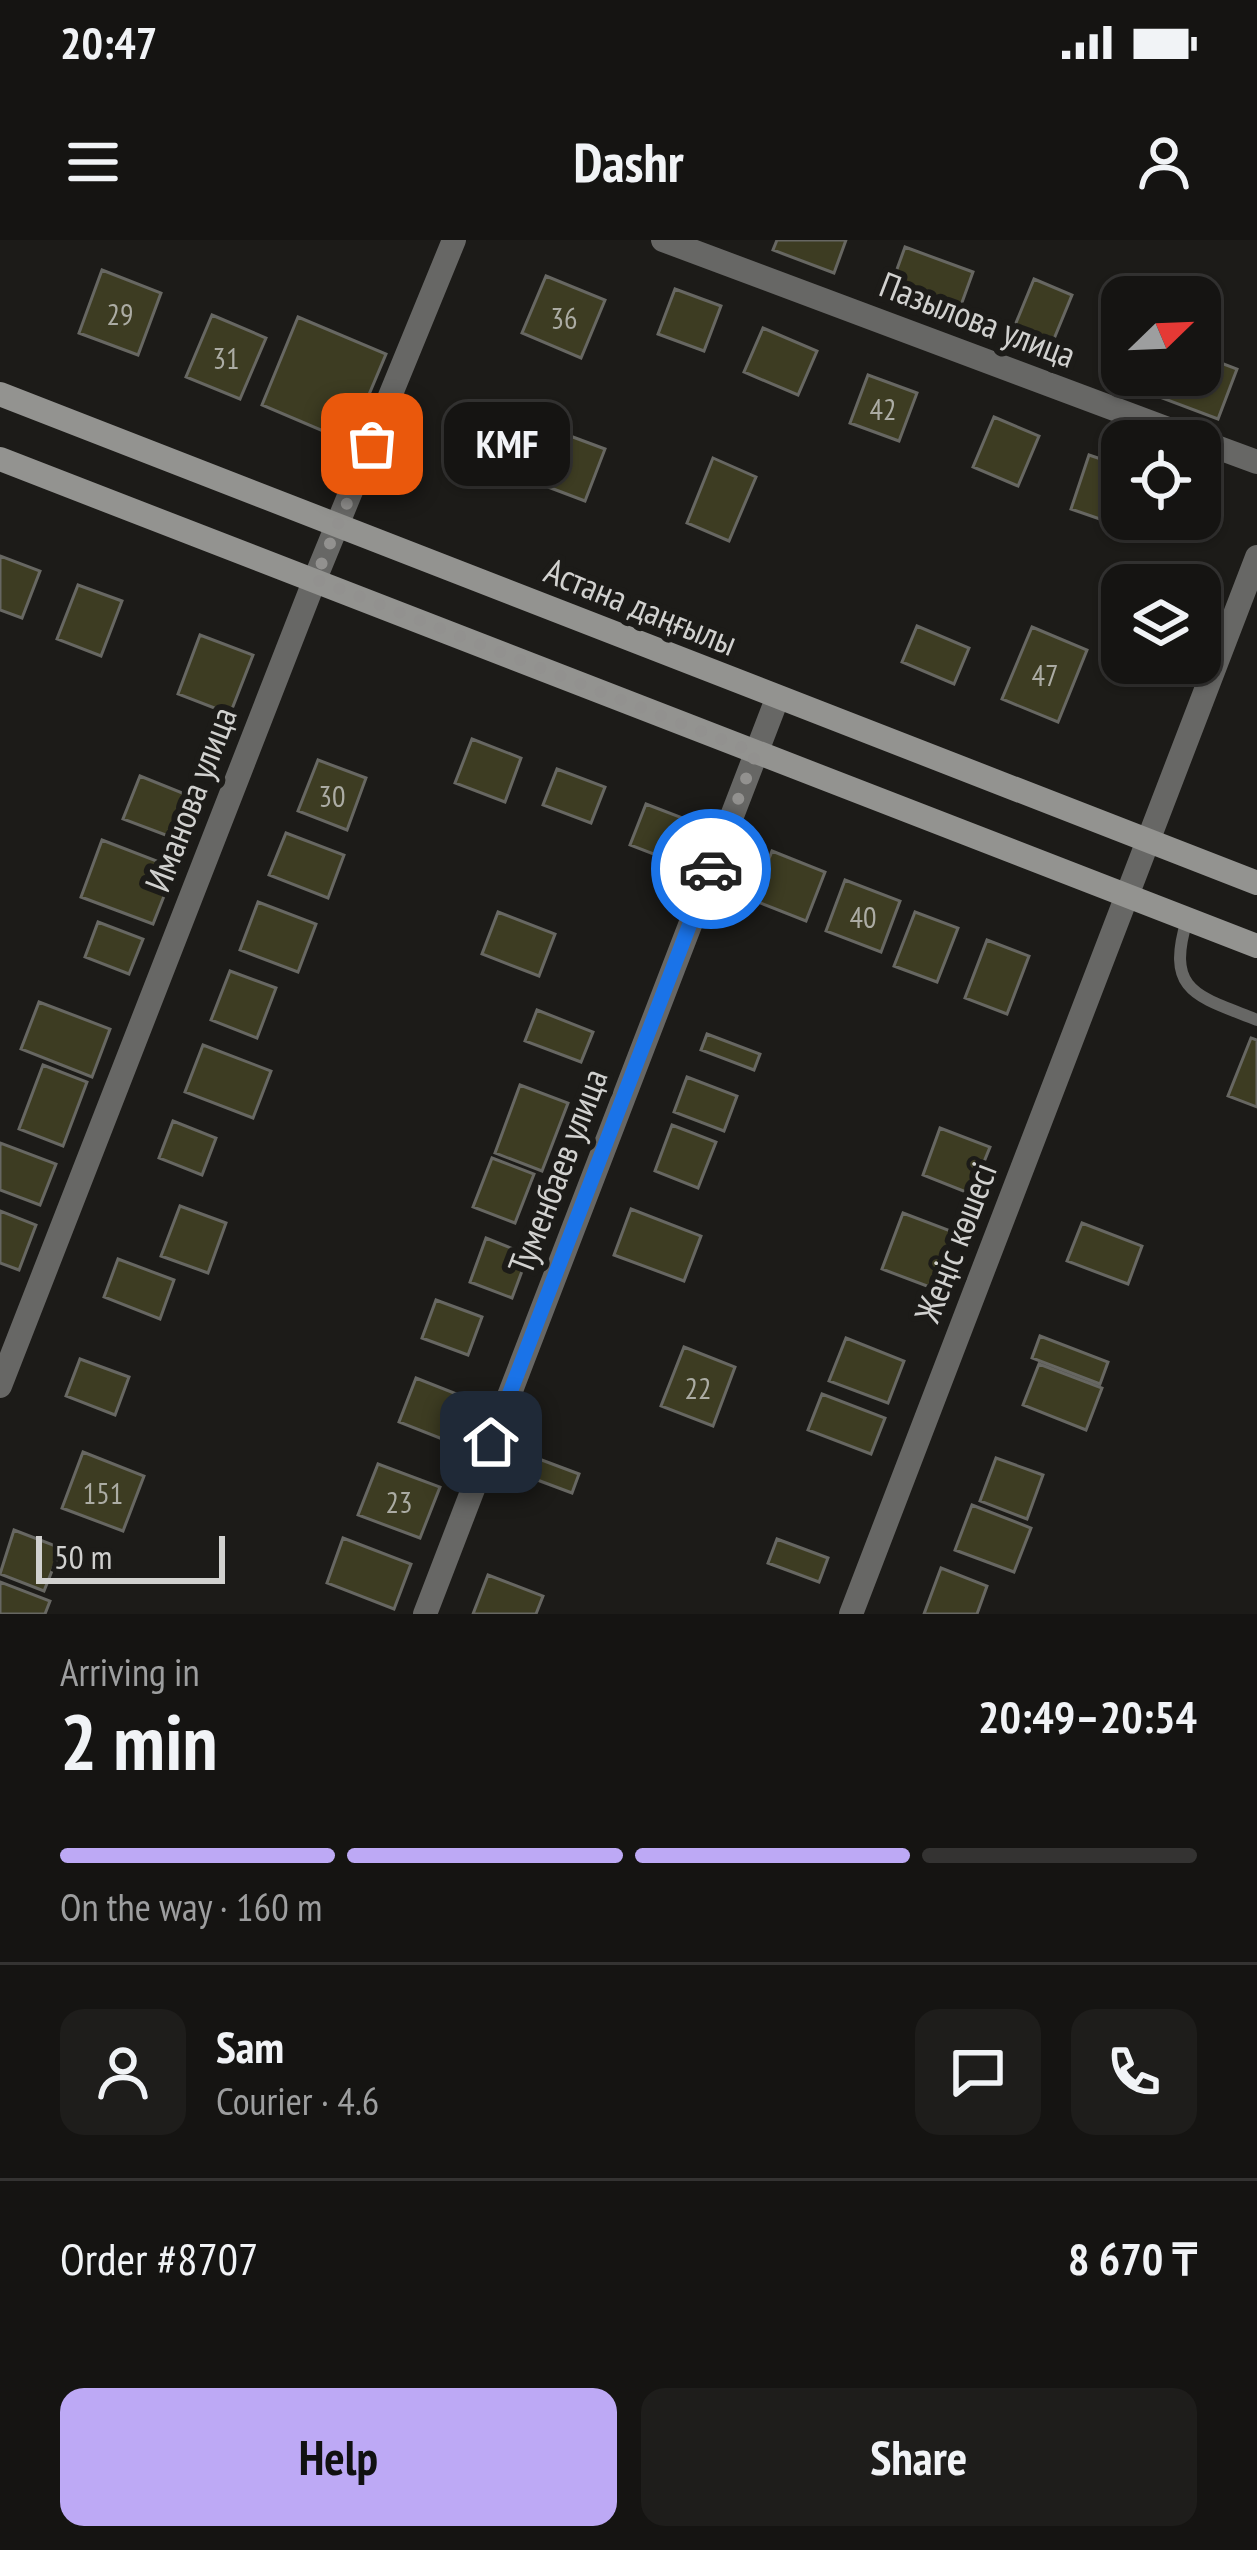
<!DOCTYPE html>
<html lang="en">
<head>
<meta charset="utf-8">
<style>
	body { margin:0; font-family:"PT Sans Narrow",sans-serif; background:#1e1d1b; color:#f1f3f6; height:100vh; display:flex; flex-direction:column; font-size:45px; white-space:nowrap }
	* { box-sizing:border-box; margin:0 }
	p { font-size:39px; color:#9d9e9f }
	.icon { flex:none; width:66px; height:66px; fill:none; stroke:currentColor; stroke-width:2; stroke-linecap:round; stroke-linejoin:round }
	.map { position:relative; height:1374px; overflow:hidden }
	.details { display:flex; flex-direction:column; background:#151412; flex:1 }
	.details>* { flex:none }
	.needle { width:78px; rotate:67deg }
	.tools { position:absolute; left:1101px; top:36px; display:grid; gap:24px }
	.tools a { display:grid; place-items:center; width:120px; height:120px; border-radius:24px; background:#151412; box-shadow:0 3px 9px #0004,0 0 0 3px #343332; font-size:60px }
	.scale { position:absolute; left:36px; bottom:30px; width:189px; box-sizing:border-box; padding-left:12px; border:6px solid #d1d1cf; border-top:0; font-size:33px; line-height:42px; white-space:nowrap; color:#d1d1cf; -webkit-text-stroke:9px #1c1b18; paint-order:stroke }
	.pin { position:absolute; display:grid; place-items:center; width:102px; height:102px; color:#fff; margin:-51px; border-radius:24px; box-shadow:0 6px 18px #0006 }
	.courier { position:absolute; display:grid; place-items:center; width:120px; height:120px; margin:-60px; border:9px solid #1a73e8; border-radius:50%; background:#fff; color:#222; box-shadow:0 3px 15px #0007 }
	.bubble { position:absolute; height:84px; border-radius:24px; background:#151412; box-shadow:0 3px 9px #0004,0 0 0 3px #343332; font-size:39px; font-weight:600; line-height:84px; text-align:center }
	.headline em { font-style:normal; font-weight:600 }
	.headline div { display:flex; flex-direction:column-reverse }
	.headline { display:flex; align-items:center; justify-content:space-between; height:204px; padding:0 60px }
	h1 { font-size:78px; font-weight:600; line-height:90px }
	.bar { display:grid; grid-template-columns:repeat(4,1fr); gap:18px 12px; align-content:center; height:144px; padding:0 60px }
	.bar i { height:15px; border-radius:9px; background:#343332 }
	.bar .active { background:#bda9f5 }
	.bar p { grid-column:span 4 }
	.line { display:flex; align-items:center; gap:30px; padding:0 60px; border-top:3px solid #343332 }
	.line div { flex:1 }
	.round { display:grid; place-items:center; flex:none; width:126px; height:126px; border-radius:24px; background:#1e1d1b }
	.button { display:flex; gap:24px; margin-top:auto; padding:24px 60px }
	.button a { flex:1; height:138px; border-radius:24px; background:#bda9f5; color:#111; font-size:48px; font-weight:600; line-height:138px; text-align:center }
	.button a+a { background:#1e1d1b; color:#f1f3f6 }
	.status { display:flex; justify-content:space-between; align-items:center; height:84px; padding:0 60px; background:#151412; direction:ltr }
	.status svg { height:33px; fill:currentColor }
	header { display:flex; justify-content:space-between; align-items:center; height:156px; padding:0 60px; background:#151412; font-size:54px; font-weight:600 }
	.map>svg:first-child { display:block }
</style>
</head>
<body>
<div class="status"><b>20:47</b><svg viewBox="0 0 49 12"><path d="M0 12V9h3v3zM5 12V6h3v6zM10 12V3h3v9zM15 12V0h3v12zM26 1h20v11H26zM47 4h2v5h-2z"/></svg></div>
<header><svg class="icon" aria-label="menu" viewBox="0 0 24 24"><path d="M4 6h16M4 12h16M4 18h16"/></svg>Dashr<svg class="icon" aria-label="person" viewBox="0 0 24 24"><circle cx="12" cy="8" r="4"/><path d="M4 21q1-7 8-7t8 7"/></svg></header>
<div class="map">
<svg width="1257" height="1374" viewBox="0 0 1257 1374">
	<rect width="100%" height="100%" fill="#1c1b18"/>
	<!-- building -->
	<path fill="#3d3c22" stroke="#676762" stroke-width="3" d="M 777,0 L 846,0 L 834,33 L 773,10 Z
		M 905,7 L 973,32 L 956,79 L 888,54 Z
		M 102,30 L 161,53 L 138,115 L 79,93 Z
		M 546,36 L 605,60 L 581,118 L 522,93 Z
		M 1034,39 L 1072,55 L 1049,111 L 1011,95 Z
		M 675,49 L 721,66 L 704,111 L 658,94 Z
		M 212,75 L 266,98 L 240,159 L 186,137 Z
		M 298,77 L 386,114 L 349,202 L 262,165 Z
		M 763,88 L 817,111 L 798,155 L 744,132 Z
		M 1200,115 L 1237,129 L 1218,179 L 1162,158 L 1171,135 L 1200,135 Z
		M 868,135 L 917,153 L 899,201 L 850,183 Z
		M 994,177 L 1039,196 L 1018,246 L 973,227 Z
		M 554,190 L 605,209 L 585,261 L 535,242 Z
		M 1089,215 L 1122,226 L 1126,288 L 1071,269 Z
		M 713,218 L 756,237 L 729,301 L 687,283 Z
		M 0,316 L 40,331 L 22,378 L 0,370 Z
		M 78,345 L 122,361 L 101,416 L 57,399 Z
		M 917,386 L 969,408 L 954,444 L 902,422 Z
		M 1032,387 L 1087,410 L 1058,482 L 1002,459 Z
		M 200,395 L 253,415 L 230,474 L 178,454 Z
		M 472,499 L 521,518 L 505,562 L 455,543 Z
		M 318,520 L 366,538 L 347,590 L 298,571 Z
		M 557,529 L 605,547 L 591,583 L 543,565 Z
		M 140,536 L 195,558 L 179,600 L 123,579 Z
		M 646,564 L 693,582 L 677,623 L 630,605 Z
		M 286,593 L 344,615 L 328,658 L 269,635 Z
		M 102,600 L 175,628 L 153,684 L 81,657 Z
		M 772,611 L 825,632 L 806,681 L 753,660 Z
		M 845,640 L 900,661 L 881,712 L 826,691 Z
		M 258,662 L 316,684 L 298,732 L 240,710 Z
		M 498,672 L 555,694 L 539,736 L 482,714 Z
		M 915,672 L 958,688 L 937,742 L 894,726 Z
		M 98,682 L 143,699 L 129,734 L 85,717 Z
		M 987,700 L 1029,716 L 1007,774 L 965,758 Z
		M 230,731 L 276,748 L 257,798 L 211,780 Z
		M 39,762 L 110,789 L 92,837 L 21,809 Z
		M 537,770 L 593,792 L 581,822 L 525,801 Z
		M 707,794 L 760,814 L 754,830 L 701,810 Z
		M 1251,798 L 1257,800 L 1257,867 L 1228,856 Z
		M 203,805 L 271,831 L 253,878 L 185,852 Z
		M 43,825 L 87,842 L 63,906 L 19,889 Z
		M 687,837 L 737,856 L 724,891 L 674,872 Z
		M 520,845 L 568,863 L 542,931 L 495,913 Z
		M 173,881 L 216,898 L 202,935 L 159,918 Z
		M 672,885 L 716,902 L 698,948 L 655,931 Z
		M 940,888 L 990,907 L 971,954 L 923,935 Z
		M 0,903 L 56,924 L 40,965 L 0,950 Z
		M 492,918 L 534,934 L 515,983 L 473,967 Z
		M 180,966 L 226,983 L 208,1033 L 161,1016 Z
		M 631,969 L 701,996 L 684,1041 L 614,1015 Z
		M 0,971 L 36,985 L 19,1030 L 0,1023 Z
		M 903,973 L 956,993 L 935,1049 L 882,1029 Z
		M 1082,983 L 1142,1006 L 1128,1044 L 1067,1021 Z
		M 486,998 L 528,1015 L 512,1058 L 470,1042 Z
		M 118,1019 L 174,1040 L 160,1079 L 104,1057 Z
		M 436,1060 L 482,1077 L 468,1115 L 422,1098 Z
		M 1040,1096 L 1108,1122 L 1100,1144 L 1032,1118 Z
		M 846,1098 L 904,1121 L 888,1163 L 829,1141 Z
		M 684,1107 L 735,1127 L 713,1186 L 661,1166 Z
		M 80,1119 L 129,1137 L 115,1175 L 66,1156 Z
		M 1039,1124 L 1102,1148 L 1086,1190 L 1023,1165 Z
		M 416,1138 L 472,1160 L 455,1204 L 399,1182 Z
		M 822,1154 L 885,1178 L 871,1214 L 808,1190 Z
		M 83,1212 L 144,1236 L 123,1291 L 62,1268 Z
		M 531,1216 L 579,1234 L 572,1253 L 524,1235 Z
		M 996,1218 L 1043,1235 L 1027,1279 L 980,1261 Z
		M 378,1224 L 440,1247 L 420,1298 L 358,1275 Z
		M 972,1265 L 1031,1288 L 1014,1332 L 955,1310 Z
		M 14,1290 L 61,1308 L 44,1351 L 0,1334 Z
		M 343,1298 L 411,1324 L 394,1369 L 327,1343 Z
		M 777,1299 L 828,1318 L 819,1342 L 768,1323 Z
		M 941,1328 L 987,1346 L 977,1374 L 924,1374 Z
		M 488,1335 L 543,1356 L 536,1374 L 473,1374 Z
		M 0,1342 L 50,1361 L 45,1374 L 0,1374 Z"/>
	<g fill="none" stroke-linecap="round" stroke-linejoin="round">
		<!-- lane -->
		<path stroke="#676765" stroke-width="12" d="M 1187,680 C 1165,752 1197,756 1257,780"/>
		<!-- street -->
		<path stroke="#676765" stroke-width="24" d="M 663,0 L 1200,201
			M 1200,201 L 1257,222
			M 0,1146 L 315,339 L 454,0
			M 425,1374 L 777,459
			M 851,1374 L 1257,317"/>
		<!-- secondary -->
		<path stroke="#939390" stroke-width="24" d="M 0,154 L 1257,643
			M 0,219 L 1257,706"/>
	</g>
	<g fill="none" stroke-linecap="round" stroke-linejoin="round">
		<!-- done -->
		<path stroke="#92918f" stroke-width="12" stroke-dasharray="0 21.6" d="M 372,204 L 315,339 L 756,513 L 711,629"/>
		<!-- route -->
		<path stroke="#1a73e8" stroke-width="15" d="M 491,1202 L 711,629"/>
	</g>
	<g text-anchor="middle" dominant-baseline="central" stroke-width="12" stroke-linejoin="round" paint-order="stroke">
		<!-- number labels -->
		<g font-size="30" fill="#acaca4">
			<text x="120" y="73">29</text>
			<text x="564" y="77">36</text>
			<text x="226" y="117">31</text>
			<text x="883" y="168">42</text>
			<text x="1045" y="434">47</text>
			<text x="332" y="555">30</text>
			<text x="863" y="676">40</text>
			<text x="698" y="1147">22</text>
			<text x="103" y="1252">151</text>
			<text x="399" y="1261">23</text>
		</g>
		<!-- street labels -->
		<g font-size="36" fill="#d1d1cf" stroke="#1c1b18">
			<text transform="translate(978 79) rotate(21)">Пазылова улица</text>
			<text transform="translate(641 366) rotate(22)">Астана даңғылы</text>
			<text transform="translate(190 559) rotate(-69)">Иманова улица</text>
			<text transform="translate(557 931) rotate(-69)">Туменбаев улица</text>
			<text transform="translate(955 1002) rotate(-69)">Жеңіс көшесі</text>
		</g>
	</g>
</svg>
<div class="tools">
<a><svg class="needle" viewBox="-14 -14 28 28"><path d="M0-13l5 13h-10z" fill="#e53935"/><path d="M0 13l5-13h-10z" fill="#9d9e9f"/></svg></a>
<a><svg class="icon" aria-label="locate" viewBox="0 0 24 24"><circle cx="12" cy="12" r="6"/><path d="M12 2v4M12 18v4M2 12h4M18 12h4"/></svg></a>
<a><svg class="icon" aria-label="layers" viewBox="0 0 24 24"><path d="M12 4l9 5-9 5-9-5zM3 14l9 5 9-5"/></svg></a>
</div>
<div class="scale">50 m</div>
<div class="pin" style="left:372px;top:204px;background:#ea580c"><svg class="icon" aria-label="bag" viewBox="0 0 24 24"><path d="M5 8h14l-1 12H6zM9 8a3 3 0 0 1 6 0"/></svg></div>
<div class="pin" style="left:491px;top:1202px;background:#1f2937"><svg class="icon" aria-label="home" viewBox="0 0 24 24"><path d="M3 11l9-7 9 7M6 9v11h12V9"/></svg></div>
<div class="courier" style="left:711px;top:629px"><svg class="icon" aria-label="car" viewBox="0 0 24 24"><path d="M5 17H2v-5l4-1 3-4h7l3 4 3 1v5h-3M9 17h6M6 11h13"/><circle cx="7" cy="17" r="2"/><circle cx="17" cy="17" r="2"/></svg></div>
<div class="bubble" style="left:444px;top:162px;width:126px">KMF</div>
</div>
<section class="details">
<div class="headline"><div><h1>2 min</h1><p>Arriving in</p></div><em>20:49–20:54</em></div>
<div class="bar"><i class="active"></i><i class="active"></i><i class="active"></i><i></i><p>On the way · 160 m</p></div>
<div class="line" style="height:216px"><a class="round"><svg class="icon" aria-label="person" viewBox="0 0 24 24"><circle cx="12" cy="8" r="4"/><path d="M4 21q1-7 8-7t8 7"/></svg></a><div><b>Sam</b><p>Courier · 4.6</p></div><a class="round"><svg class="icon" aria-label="chat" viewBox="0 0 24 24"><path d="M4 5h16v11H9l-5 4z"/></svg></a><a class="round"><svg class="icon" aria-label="phone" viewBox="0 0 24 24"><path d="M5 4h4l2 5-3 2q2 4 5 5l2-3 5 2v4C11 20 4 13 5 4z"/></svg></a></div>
<div class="line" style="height:156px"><div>Order #8707</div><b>8 670 ₸</b></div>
<div class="button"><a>Help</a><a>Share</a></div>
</section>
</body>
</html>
